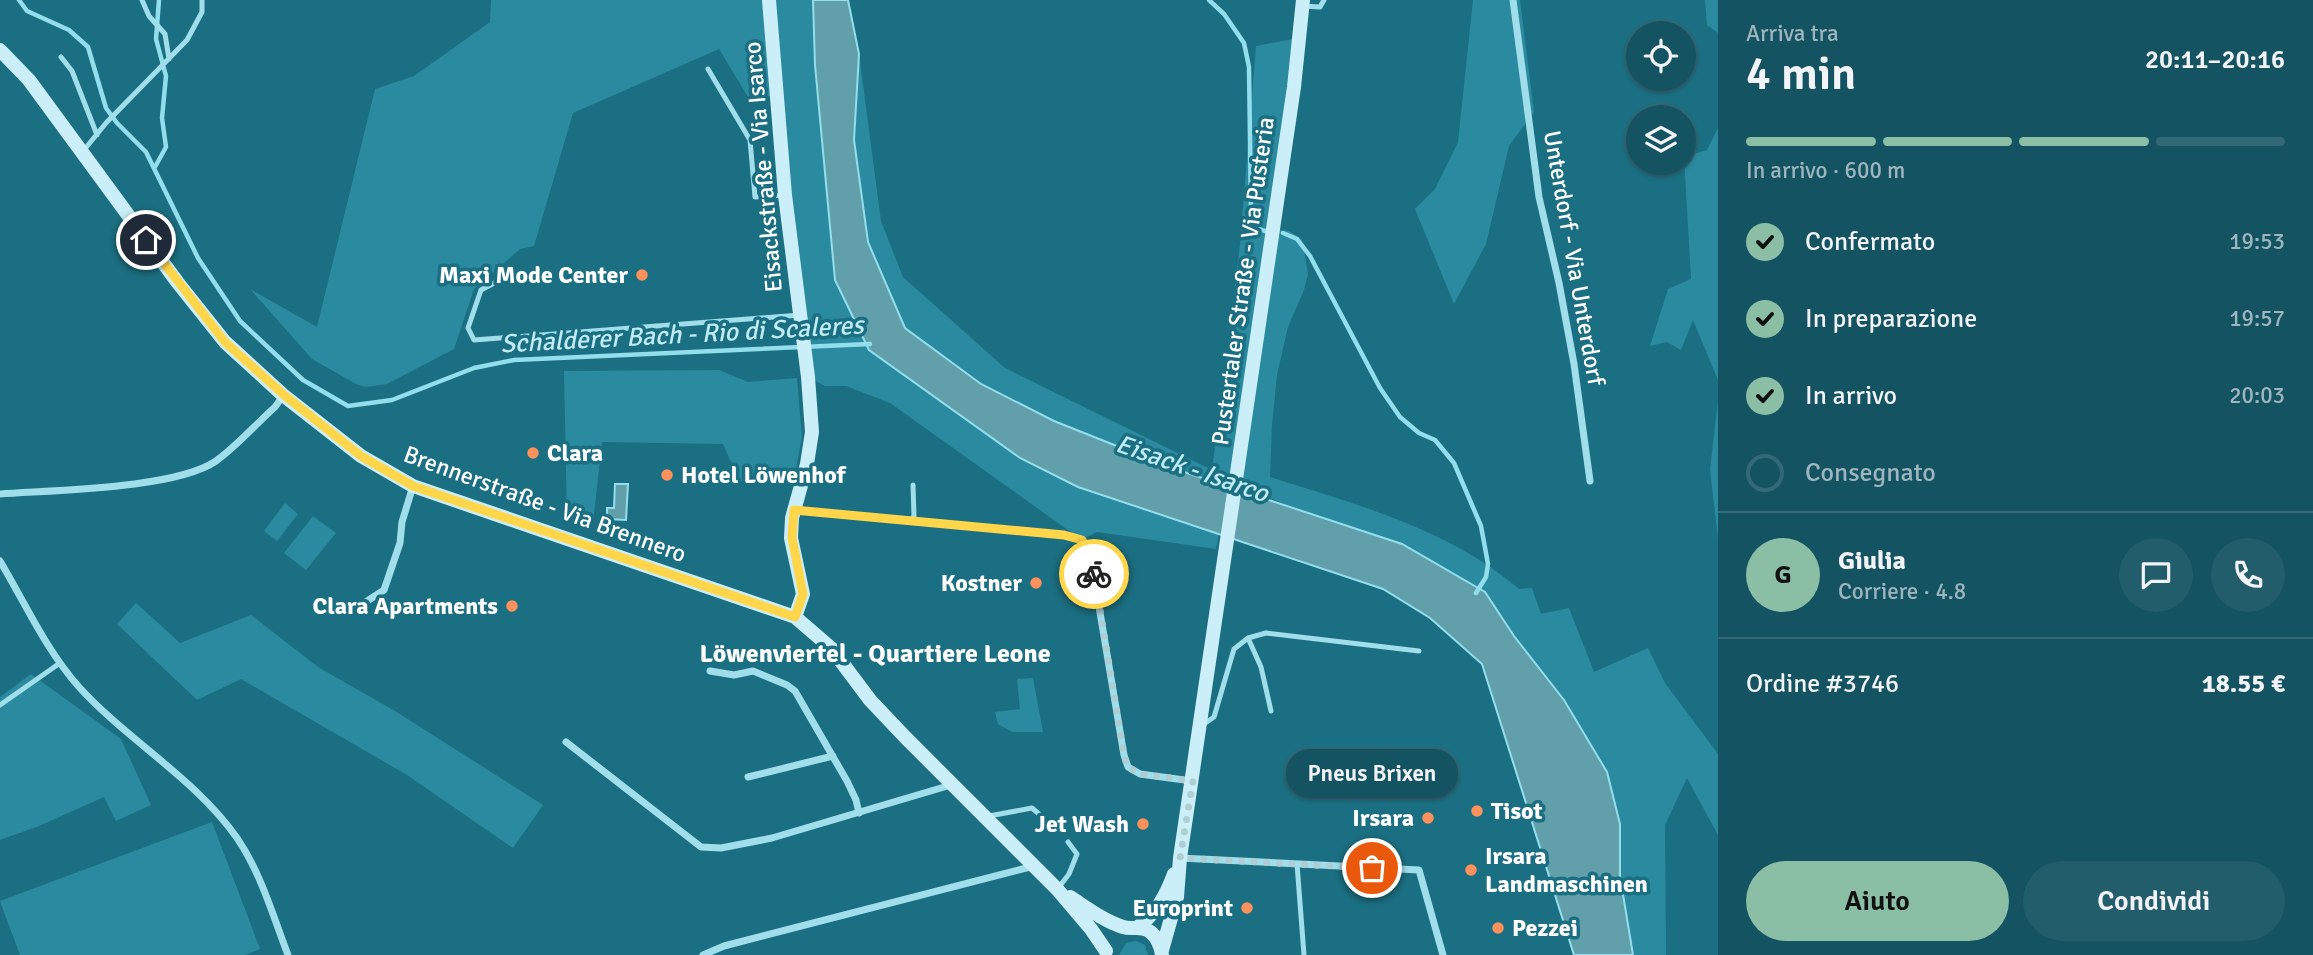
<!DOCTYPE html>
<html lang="it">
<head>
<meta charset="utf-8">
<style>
	body { margin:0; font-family:Signika,sans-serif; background:#215d6b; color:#f1f3f6; height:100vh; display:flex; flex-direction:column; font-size:26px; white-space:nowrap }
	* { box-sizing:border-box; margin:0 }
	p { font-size:23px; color:#9db6be }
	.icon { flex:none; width:38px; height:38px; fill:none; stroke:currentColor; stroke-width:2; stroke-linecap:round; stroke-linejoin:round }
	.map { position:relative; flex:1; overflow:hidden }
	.side { display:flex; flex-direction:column; background:#145362; width:595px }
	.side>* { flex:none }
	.tools { position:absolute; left:1626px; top:21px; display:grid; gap:14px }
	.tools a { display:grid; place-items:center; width:70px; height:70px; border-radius:50%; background:#145362; box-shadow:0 2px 5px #0004,0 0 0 2px #336977; font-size:35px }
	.pin { position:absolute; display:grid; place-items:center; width:60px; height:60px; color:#fff; margin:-30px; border:4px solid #fff; border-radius:50%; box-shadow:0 2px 7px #0007 }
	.courier { position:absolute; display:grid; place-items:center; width:70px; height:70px; margin:-35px; border:5px solid #ffd54a; border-radius:50%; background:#fff; color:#222; box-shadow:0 2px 9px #0007 }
	.bubble { position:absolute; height:49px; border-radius:24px; background:#145362; box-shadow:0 2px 5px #0004,0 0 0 2px #336977; font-size:23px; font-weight:600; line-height:49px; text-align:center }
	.overview em { font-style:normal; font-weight:600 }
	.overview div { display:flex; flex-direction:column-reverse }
	.overview { display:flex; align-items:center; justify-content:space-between; height:119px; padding:0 28px }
	h1 { font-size:46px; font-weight:600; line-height:52px }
	.bar { display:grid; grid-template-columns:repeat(4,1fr); gap:10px 7px; align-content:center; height:84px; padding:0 28px }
	.bar i { height:9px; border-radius:5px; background:#336977 }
	.bar .active { background:#8abfa5 }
	.bar p { grid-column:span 4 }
	.line { display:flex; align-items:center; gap:18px; padding:0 28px; border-top:2px solid #336977 }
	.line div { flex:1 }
	.round { display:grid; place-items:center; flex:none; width:74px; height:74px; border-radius:37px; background:#215d6b }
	ol { padding:0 28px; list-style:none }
	li { display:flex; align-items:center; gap:21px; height:77px }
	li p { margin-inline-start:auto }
	li .icon { padding:7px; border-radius:50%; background:#8abfa5; color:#111; stroke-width:4 }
	li:last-child { color:#9db6be }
	li i { width:38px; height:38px; border:4px solid #336977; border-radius:50% }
	.action { display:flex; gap:14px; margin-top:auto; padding:14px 28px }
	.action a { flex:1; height:80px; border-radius:42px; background:#8abfa5; color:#111; font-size:28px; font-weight:600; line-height:80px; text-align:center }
	.action a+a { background:#215d6b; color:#f1f3f6 }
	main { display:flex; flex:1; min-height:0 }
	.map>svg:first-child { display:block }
</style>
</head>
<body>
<main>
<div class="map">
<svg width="1718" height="955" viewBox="0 0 1718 955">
	<rect width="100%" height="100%" fill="#1b6f82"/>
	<!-- green -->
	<path fill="#2a8a9f" d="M 491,0 L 813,0 L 815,65 L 835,280 L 869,350 L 1191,523 L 1219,533 L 1216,549 L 1097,532 L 1082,540 L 890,403 L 846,386 L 825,386 L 808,377 L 777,96 L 748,97 L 719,49 L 573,113 L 534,246 L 520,249 L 474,289 L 454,349 L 387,384 L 366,387 L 356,384 L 312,359 L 250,289 L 317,327 L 375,89 L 414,76 L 490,22 Z
		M 1473,0 L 1520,0 L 1534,112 L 1509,146 L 1486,244 L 1454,304 L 1415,209 L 1435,189 L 1458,142 Z
		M 1705,0 L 1718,0 L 1718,33 L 1707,25 Z
		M 1293,39 L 1274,229 L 1289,231 L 1302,239 L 1308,274 L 1304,290 L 1288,327 L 1277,375 L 1272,425 L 1270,477 C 1356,504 1449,529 1519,589 L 1532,588 L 1541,614 L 1569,608 L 1594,672 L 1648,648 L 1665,683 L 1718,754 L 1718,835 L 1687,778 L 1665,825 L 1666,955 L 1633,955 L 1620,876 L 1620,824 L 1514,636 L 1485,592 L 1320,518 L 1265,496 L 1172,468 L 1054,421 L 981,384 L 905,328 L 868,242 L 854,140 L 859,54 L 881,221 L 903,277 L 1005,368 L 1212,470 L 1240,244 L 1256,46 Z
		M 1718,128 L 1718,380 L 1693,320 L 1681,350 L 1667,342 L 1650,346 L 1668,289 L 1691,279 L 1684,157 L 1707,150 Z
		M 719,370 L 748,382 L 797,378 L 802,437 L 795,474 L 740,482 L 723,444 L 602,442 L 593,523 L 567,520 L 564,371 Z
		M 1718,401 L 1718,539 L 1710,469 Z
		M 285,503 L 298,514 L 277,541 L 264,531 Z
		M 313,516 L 336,533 L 306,570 L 284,553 Z
		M 136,603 L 180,643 L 251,615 L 318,667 L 395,711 L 543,805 L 513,848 L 407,775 L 241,679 L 197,700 L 117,624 Z
		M 31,674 L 121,739 L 151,805 L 116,821 L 104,797 L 39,826 L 0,840 L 0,697 Z
		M 1033,678 L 1043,732 L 1012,732 L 998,724 L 995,712 L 1020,709 L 1017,679 Z
		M 212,822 L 260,949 L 245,955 L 20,955 L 0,901 Z
		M 1136,941 L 1145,945 L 1148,955 L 1119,955 L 1126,943 Z"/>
	<!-- water -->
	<path fill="#619fab" stroke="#92deec" stroke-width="2" d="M 813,0 L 848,0 L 859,54 L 854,140 L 868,242 L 905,328 L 981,384 L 1054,421 L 1172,468 L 1402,544 L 1485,592 L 1514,636 L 1564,700 L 1607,772 L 1620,824 L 1620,876 L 1633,955 L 1574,955 L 1482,664 L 1430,618 L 1383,589 L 1078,487 L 1020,458 L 869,350 L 835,280 L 815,65 Z
		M 615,484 L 628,484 L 626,520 L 607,519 L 607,508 L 614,508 Z"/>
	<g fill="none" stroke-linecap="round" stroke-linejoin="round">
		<!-- stream -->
		<path stroke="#92deec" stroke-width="4.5" d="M 19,0 L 27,11 L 69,30 L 88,47 L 106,108 L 117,123 L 146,152 L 198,258 L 240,321 L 303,380 L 348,406 L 392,400 L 474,368 L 514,360 L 870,344
			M 1209,0 L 1224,14 L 1244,43 L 1249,67 L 1251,213 C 1253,223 1254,228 1265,231
			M 155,167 L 166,147 L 162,118 L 166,76 L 156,39 L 159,0
			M 1283,233 L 1297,239 L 1310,256 L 1380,388 L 1400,417 L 1419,433 L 1435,440 L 1454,463 L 1481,526 L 1488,564 L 1486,577 L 1476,593"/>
		<!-- lane -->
		<path stroke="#9fdeea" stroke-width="5" d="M 142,0 L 149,16 L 165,34 L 169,59
			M 1303,6 L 1320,7 L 1324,0
			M 61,57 L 72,71 L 97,135
			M 708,69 L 750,140 L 755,197 L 785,195
			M 84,150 L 106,123 L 187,40 L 202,12 L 202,0
			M 529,277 L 496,282 L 481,290 L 468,328 L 474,340 L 800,315
			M 910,521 L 914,516 L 913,485
			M 1248,638 L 1261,667 L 1271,711
			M 0,705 L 60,663
			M 1201,726 L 1214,717 L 1234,649 L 1248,638 L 1266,633 L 1419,651
			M 989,816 L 1032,808 L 1039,814
			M 1297,864 L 1304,955
			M 1059,887 L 1069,874 L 1077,854 L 1068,842"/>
		<!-- street -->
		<path stroke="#9fdeea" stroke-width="7" d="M 1513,0 L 1539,197 L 1559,283 L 1574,364 L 1590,481
			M 0,494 C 53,490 175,489 216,461 C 237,446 256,424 275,407 L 283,396
			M 794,510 L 1064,535 L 1082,540 L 1091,559 L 1124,755 L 1128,767 L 1140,774 L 1192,781
			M 0,561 C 25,603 46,650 79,687 C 127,740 196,779 237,838 C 261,873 273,916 288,955
			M 355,609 L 384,590 L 400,543 L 402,522 L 413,486
			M 710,671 L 734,675 L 753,671 L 787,685 L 795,691 L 847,781 L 856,800 L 859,813
			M 566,742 L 701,847 L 721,848 L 772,838 L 951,785
			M 748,777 L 833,756
			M 1180,858 L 1419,870 L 1443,955
			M 703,955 L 724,946 L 1034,866"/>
		<!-- secondary -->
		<path stroke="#cbeff8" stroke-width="14" d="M 769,0 L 785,195 L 808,377 L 812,432 L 807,464 L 792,518 L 791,538 L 803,594 L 795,617
			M 0,50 L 29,80 L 178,283 L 225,342 L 283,395 L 361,456 L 413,486 L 795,617 L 831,648 L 870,700 L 905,737 L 1057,889 L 1091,929 L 1106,951
			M 1070,897 C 1087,908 1104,921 1123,927 C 1132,930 1141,925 1149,931 C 1157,936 1161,947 1162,955
			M 1138,927 C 1156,913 1166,896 1174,874
			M 1162,950 L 1177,897 L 1180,858 L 1294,87 L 1303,0"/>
	</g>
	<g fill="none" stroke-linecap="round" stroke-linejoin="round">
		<!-- done -->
		<path stroke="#afcdd3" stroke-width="7" stroke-dasharray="0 12.6" d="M 1094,574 L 1124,755 L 1128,767 L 1140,774 L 1193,781 L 1180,858 L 1372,868"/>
		<!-- route -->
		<path stroke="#ffd54a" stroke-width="9" d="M 146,240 L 225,342 L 284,395 L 361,456 L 413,486 L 795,617 L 803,594 L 792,538 L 794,510 L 1064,535 L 1082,540 L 1091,559 L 1094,574"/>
	</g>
	<!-- markers -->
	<g fill="#fc915b" stroke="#1b6f82" stroke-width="2.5">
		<circle cx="642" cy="275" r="7"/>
		<circle cx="533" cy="453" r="7"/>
		<circle cx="667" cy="475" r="7"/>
		<circle cx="1036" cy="583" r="7"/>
		<circle cx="512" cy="606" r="7"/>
		<circle cx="1477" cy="811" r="7"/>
		<circle cx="1428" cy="818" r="7"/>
		<circle cx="1143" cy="824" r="7"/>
		<circle cx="1471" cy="870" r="7"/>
		<circle cx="1247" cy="908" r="7"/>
		<circle cx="1498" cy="928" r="7"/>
	</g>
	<g text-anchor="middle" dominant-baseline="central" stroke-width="7" stroke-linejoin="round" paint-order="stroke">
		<!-- street labels -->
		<g font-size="24" fill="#fff" stroke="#1b6f82">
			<text transform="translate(763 167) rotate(-95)">Eisackstraße - Via Isarco</text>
			<text transform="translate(1574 258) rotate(80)">Unterdorf - Via Unterdorf</text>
			<text transform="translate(1243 281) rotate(-82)">Pustertaler Straße - Via Pusteria</text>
			<text transform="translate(545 504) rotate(20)">Brennerstraße - Via Brennero</text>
		</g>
		<!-- poi labels -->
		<g font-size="24" font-weight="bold" fill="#fff" stroke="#1b6f82" text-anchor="end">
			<text x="628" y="275">Maxi Mode Center</text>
			<text x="547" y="453" text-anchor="start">Clara</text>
			<text x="681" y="475" text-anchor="start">Hotel Löwenhof</text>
			<text x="1022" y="583">Kostner</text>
			<text x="498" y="606">Clara Apartments</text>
			<text x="1491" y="811" text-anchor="start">Tisot</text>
			<text x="1414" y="818">Irsara</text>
			<text x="1129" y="824">Jet Wash</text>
			<text x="1485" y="856" text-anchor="start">Irsara<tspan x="1485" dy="28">Landmaschinen</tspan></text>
			<text x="1233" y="908">Europrint</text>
			<text x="1512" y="928" text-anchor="start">Pezzei</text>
		</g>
		<!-- water labels -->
		<g font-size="26" font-style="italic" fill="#bfecf5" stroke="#1b6f82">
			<text transform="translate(682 335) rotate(-3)">Schalderer Bach - Rio di Scaleres</text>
			<text transform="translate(1192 469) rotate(19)">Eisack - Isarco</text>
		</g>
		<!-- neighbourhood labels -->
		<g font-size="26" font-weight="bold" fill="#fff" stroke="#1b6f82">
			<text x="875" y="654">Löwenviertel - Quartiere Leone</text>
		</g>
	</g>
</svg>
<div class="tools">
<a><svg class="icon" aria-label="locate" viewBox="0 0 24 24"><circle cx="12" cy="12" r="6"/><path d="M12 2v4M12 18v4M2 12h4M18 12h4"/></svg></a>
<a><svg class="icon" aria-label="layers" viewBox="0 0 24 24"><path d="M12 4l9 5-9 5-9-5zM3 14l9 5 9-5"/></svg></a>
</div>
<div class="pin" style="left:1372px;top:868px;background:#ea580c"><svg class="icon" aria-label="bag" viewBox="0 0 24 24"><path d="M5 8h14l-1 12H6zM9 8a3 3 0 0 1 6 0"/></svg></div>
<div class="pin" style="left:146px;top:240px;background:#1f2937"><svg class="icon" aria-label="home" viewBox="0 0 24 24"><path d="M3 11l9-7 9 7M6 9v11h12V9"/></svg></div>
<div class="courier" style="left:1094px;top:574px"><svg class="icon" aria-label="bike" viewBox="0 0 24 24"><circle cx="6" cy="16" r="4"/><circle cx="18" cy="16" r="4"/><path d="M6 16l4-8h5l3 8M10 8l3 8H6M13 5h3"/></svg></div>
<div class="bubble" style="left:1286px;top:749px;width:172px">Pneus Brixen</div>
</div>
<section class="side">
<div class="overview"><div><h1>4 min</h1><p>Arriva tra</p></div><em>20:11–20:16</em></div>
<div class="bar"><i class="active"></i><i class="active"></i><i class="active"></i><i></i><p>In arrivo · 600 m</p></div>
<ol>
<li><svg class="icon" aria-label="check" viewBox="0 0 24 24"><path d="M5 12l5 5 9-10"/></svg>Confermato<p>19:53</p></li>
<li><svg class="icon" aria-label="check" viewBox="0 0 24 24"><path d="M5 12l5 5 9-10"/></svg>In preparazione<p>19:57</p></li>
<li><svg class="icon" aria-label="check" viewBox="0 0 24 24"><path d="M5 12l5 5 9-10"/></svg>In arrivo<p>20:03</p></li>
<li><i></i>Consegnato</li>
</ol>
<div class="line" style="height:126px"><b class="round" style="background:#8abfa5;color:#111">G</b><div><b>Giulia</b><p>Corriere · 4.8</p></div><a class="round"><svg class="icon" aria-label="chat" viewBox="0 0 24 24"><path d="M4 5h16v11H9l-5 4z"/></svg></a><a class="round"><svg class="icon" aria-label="phone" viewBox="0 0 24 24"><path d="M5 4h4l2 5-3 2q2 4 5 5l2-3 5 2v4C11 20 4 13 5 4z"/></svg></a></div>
<div class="line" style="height:91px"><div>Ordine #3746</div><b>18.55 €</b></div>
<div class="action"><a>Aiuto</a><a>Condividi</a></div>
</section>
</main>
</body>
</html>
